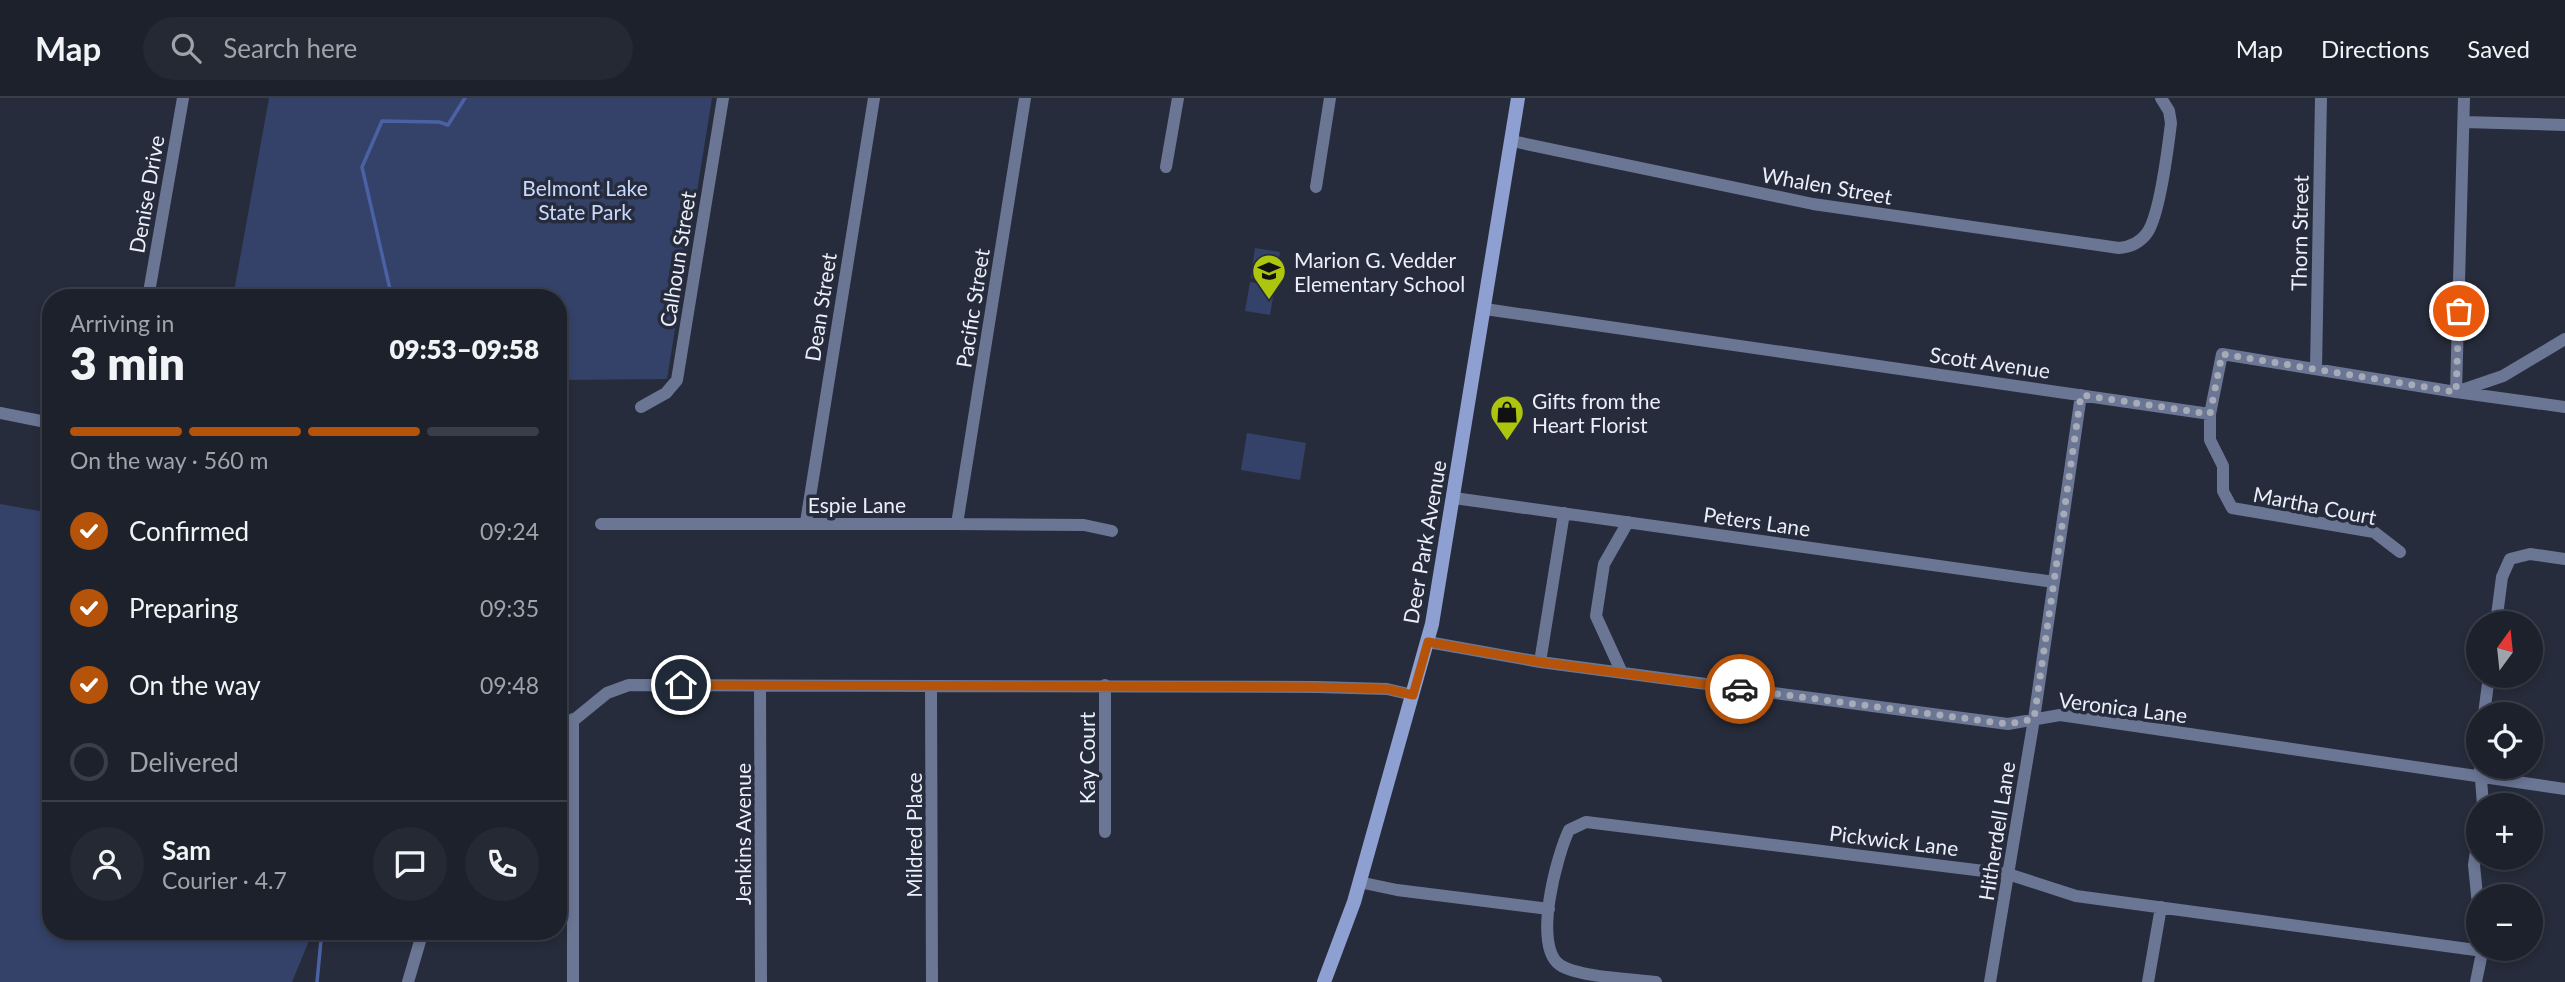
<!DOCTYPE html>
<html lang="en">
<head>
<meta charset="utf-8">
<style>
	body { margin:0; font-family:Lato,sans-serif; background:#252934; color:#f1f3f6; height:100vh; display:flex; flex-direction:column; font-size:26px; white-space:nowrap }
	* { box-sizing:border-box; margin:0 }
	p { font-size:23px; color:#a0a3a9 }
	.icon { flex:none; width:38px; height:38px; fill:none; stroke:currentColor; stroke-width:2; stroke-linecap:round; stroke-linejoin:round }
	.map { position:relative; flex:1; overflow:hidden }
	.panel { position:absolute; left:42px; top:191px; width:525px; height:651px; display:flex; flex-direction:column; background:#1c212c; border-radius:28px; box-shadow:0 4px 10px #0003,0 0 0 2px #3a3e48 }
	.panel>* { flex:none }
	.needle { width:46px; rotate:15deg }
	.controls { position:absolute; left:2466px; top:513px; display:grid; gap:14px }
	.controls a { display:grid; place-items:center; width:77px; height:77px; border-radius:50%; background:#1c212c; box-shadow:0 4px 10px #0003,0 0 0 2px #3a3e48; font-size:35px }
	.pin { position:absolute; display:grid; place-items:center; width:60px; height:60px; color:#fff; margin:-30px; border:4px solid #fff; border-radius:50%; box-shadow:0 2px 7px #0007 }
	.courier { position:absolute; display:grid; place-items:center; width:70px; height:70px; margin:-35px; border:5px solid #b45309; border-radius:50%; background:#fff; color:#222; box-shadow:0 2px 9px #0007 }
	.head em { font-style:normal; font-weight:800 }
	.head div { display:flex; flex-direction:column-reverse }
	.head { display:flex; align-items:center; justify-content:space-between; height:119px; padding:0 28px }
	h1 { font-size:46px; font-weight:800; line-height:52px }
	.bar { display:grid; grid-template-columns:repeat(4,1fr); gap:10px 7px; align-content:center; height:84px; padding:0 28px }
	.bar i { height:9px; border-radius:5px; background:#3a3e48 }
	.bar .current { background:#b45309 }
	.bar p { grid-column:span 4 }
	.line { display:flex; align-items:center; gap:18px; padding:0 28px; border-top:2px solid #3a3e48 }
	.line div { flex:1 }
	.round { display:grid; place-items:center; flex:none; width:74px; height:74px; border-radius:37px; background:#252934 }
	ol { padding:0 28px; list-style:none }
	li { display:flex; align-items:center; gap:21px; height:77px }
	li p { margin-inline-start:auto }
	li .icon { padding:7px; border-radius:50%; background:#b45309; color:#fff; stroke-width:4 }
	li:last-child { color:#a0a3a9 }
	li i { width:38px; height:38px; border:4px solid #3a3e48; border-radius:50% }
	header { display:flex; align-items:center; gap:42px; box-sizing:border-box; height:98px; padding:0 35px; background:#1c212c; border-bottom:2px solid #3a3e48 }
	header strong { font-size:33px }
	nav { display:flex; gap:38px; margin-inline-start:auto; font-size:24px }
	.search { width:490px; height:63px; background:#252934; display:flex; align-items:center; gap:18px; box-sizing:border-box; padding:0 24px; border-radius:38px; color:#a0a3a9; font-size:26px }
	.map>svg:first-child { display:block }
</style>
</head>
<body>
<header>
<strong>Map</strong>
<div class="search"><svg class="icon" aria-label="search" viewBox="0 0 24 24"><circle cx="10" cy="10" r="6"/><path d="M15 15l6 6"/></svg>Search here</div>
<nav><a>Map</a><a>Directions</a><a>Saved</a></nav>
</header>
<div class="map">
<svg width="2565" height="884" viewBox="0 0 2565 884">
	<rect width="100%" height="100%" fill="#262c3b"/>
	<!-- green -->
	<path fill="#344269" d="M 269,0 L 712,0 L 667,281 L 558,282 L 558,200 L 233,199 Z
		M 1255,150 L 1280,154 L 1275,184 L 1251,180 Z
		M 1250,184 L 1275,188 L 1270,217 L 1245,213 Z
		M 1247,335 L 1306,345 L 1300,382 L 1241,372 Z
		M 0,406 L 51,415 L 51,833 L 313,833 L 292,884 L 0,884 Z"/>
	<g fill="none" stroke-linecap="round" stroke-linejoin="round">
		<!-- stream -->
		<path stroke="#4a61a4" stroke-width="3.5" d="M 392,200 L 362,69 L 382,23 L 439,24 L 448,27 L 465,0
			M 317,884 L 321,842 L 329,833"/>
		<!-- street -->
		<path stroke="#6b7695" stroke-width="12" d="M 2464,0 L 2456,294 L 2503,278 L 2565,241
			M 2464,24 L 2565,27
			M 1512,43 L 1813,106 L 2119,150 C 2130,149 2140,145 2147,135 C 2160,117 2168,50 2171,25 L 2169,13 L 2161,0
			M 1166,69 L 1178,0
			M 1316,89 L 1330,0
			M 148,200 L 183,0
			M 1485,211 L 2210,316
			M 2316,271 L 2321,0
			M 641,309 L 666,295 L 677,282 L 723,0
			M 0,315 L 51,325
			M 1454,400 L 2054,484
			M 806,424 L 874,0
			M 601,426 L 957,426 L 1084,427 L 1112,433
			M 957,426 L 1025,0
			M 2400,454 L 2374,434 L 2232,410 L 2223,393 L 2223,368 L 2210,342 L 2210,316 L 2222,256 L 2456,294 L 2565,309
			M 2496,525 L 2502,479 L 2510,461 L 2530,456 L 2565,461
			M 1428,544 L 1540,564 L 2008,626 L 2060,617 L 2565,691
			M 1540,564 L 1564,415
			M 1622,575 L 1596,518 L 1604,466 L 1628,424
			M 1105,587 L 1105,734
			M 760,588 L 761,884
			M 931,589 L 932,884
			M 2484,616 L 2489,578
			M 573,621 L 573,884
			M 558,635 L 607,595 L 629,587 L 1316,589 L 1387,591 L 1413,597
			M 2480,668 L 2483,707
			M 2478,740 L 2474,767 L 2478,807
			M 1359,784 L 1397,792 L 1549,811
			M 408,884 L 423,833
			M 1656,884 C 1633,881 1578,879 1560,867 C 1532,848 1557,757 1569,732 L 1586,724 L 2008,776 L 2076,798 L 2483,853
			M 1990,884 L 2034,621 L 2081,297
			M 2148,884 L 2161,809
			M 2476,884 L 2483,850"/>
		<!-- secondary -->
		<path stroke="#8ea0d1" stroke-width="14" d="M 1324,884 L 1354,804 L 1432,526 L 1518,0"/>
	</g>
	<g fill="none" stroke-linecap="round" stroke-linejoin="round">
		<!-- done -->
		<path stroke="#a6abb7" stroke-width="7" stroke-dasharray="0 12.6" d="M 1740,591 L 2008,626 L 2034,621 L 2081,297 L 2210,316 L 2222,256 L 2456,294 L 2459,213"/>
		<!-- route -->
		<path stroke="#b45309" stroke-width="9" d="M 681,587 L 1316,589 L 1387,591 L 1413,597 L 1428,544 L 1540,564 L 1740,591"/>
	</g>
	<!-- icons -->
	<defs>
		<g id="school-pin" transform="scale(1.75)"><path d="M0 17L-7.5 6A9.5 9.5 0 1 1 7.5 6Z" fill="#adc60d" stroke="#262c3b"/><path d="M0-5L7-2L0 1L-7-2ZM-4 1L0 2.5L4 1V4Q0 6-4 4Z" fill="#111"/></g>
		<g id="shop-pin" transform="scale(1.75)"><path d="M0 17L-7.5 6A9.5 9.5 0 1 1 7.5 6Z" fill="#adc60d" stroke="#262c3b"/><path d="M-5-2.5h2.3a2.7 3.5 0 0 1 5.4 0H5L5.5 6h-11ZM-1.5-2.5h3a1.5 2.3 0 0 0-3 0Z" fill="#111"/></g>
	</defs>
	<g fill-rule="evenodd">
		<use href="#school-pin" x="1269" y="173"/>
		<use href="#shop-pin" x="1507" y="314"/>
	</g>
	<g text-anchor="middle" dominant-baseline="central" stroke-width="7" stroke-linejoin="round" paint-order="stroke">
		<!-- street labels -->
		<g font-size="21" fill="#ebeffa" stroke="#262c3b">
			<text transform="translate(1827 87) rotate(10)">Whalen Street</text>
			<text transform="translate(146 96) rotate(-80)">Denise Drive</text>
			<text transform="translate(2299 135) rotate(-89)">Thorn Street</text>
			<text transform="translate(677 161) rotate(-81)">Calhoun Street</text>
			<text transform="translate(820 209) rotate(-81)">Dean Street</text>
			<text transform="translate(972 210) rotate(-81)">Pacific Street</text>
			<text transform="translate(1990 264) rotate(8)">Scott Avenue</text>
			<text x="857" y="406">Espie Lane</text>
			<text transform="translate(2315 407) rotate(11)">Martha Court</text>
			<text transform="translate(1757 423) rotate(8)">Peters Lane</text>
			<text transform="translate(1424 444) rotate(-80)">Deer Park Avenue</text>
			<text transform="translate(2123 609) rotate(7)">Veronica Lane</text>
			<text transform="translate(1086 660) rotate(-90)">Kay Court</text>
			<text transform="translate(1996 733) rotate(-81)">Hitherdell Lane</text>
			<text transform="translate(742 736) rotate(-90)">Jenkins Avenue</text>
			<text transform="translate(913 737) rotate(-90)">Mildred Place</text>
			<text transform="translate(1894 742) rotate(7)">Pickwick Lane</text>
		</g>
		<!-- park labels -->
		<g font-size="21" fill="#c9d8ff" stroke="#262c3b">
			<text x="585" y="89">Belmont Lake<tspan x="585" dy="24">State Park</tspan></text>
		</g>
		<!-- poi labels -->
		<g font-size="21" fill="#ebeffa" stroke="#262c3b" text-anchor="start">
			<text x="1294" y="161">Marion G. Vedder<tspan x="1294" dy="24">Elementary School</tspan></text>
			<text x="1532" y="302">Gifts from the<tspan x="1532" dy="24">Heart Florist</tspan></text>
		</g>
	</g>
</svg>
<div class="controls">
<a><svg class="needle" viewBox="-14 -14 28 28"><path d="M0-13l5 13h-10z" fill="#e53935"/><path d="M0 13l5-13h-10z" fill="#a0a3a9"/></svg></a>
<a><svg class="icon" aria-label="locate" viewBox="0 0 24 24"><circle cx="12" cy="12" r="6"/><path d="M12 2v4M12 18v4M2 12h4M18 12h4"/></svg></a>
<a>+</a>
<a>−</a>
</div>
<div class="pin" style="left:2459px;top:213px;background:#ea580c"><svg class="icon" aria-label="bag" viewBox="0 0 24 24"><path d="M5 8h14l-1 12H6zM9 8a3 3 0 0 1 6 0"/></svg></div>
<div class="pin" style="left:681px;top:587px;background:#1f2937"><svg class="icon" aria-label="home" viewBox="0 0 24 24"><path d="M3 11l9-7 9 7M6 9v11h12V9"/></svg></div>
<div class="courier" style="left:1740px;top:591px"><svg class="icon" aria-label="car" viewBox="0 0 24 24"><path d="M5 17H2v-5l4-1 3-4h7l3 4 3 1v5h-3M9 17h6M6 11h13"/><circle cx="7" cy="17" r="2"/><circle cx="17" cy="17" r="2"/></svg></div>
<section class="panel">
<div class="head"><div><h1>3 min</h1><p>Arriving in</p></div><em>09:53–09:58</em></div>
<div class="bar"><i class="current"></i><i class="current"></i><i class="current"></i><i></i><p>On the way · 560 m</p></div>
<ol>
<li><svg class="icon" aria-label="check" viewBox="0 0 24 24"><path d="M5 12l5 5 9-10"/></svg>Confirmed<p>09:24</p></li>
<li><svg class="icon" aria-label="check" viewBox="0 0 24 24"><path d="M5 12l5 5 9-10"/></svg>Preparing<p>09:35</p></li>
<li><svg class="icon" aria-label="check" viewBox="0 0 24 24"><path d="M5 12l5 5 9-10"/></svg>On the way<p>09:48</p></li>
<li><i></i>Delivered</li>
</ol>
<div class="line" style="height:126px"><a class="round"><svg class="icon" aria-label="person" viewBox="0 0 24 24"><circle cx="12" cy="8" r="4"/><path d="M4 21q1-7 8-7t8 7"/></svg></a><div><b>Sam</b><p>Courier · 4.7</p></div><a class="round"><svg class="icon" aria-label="chat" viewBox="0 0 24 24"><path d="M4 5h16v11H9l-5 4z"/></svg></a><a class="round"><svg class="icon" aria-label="phone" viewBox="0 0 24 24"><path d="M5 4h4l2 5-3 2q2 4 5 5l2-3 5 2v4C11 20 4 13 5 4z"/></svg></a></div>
</section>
</div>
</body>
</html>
